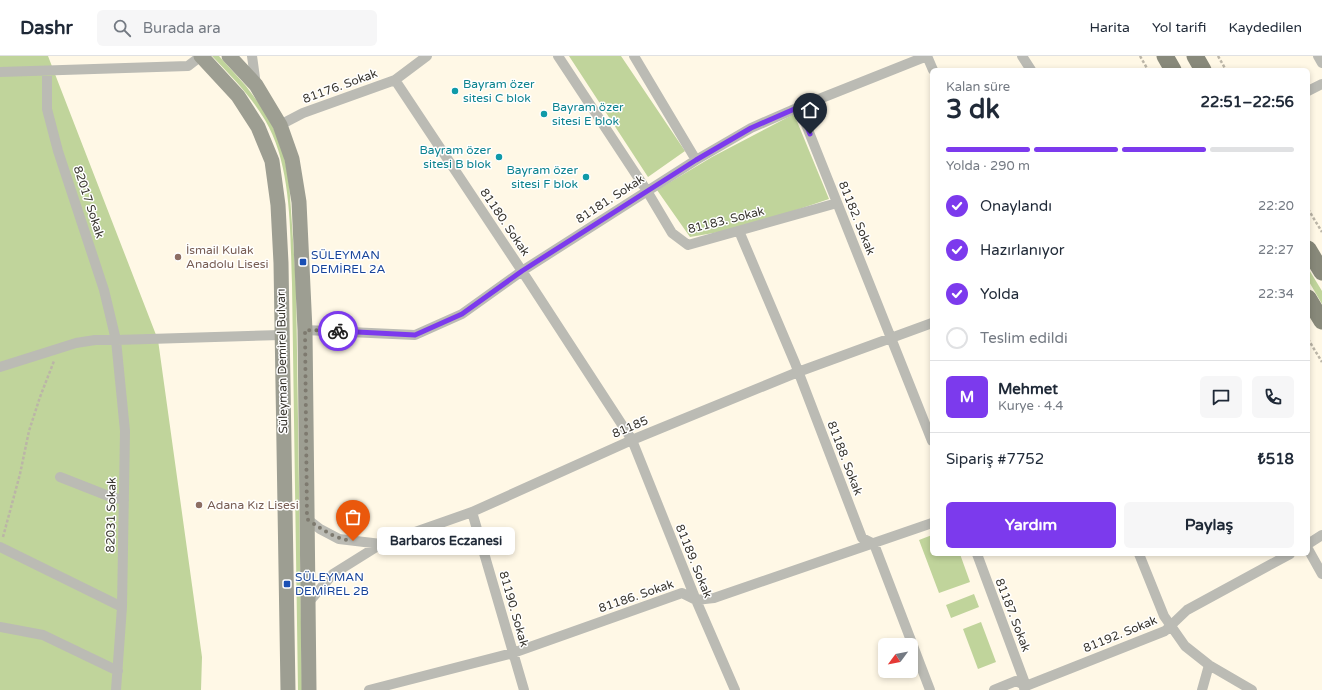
<!DOCTYPE html>
<html lang="tr">
<head>
<meta charset="utf-8">
<style>
	body { margin:0; font-family:"Varela Round",sans-serif; background:#f6f6f7; color:#1f2937; height:100vh; display:flex; flex-direction:column; font-size:15px; white-space:nowrap }
	* { box-sizing:border-box; margin:0 }
	p { font-size:13px; color:#747a83 }
	.icon { flex:none; width:22px; height:22px; fill:none; stroke:currentColor; stroke-width:2; stroke-linecap:round; stroke-linejoin:round }
	.map { position:relative; flex:1; overflow:hidden }
	.drawer { position:absolute; left:930px; top:12px; width:380px; height:488px; display:flex; flex-direction:column; background:#fff; border-radius:6px; box-shadow:0 2px 6px #0003 }
	.drawer>* { flex:none }
	.needle { width:26px; rotate:238deg }
	.tools { position:absolute; left:878px; top:582px; display:grid; gap:8px }
	.tools a { display:grid; place-items:center; width:40px; height:40px; border-radius:6px; background:#fff; box-shadow:0 2px 6px #0003; font-size:20px }
	.pin { position:absolute; display:grid; place-items:center; width:34px; height:34px; color:#fff; margin:-41px -17px; border-radius:50% 50% 50% 0; rotate:-45deg; box-shadow:0 0 4px #0007 }
	.pin .icon { rotate:45deg }
	.courier { position:absolute; display:grid; place-items:center; width:40px; height:40px; margin:-20px; border:3px solid #7c3aed; border-radius:50%; background:#fff; color:#222; box-shadow:0 1px 5px #0007 }
	.bubble { position:absolute; height:28px; border-radius:6px; background:#fff; box-shadow:0 2px 6px #0003; font-size:13px; font-weight:800; line-height:28px; text-align:center }
	.head em { font-style:normal; font-weight:800 }
	.head div { display:flex; flex-direction:column-reverse }
	.head { display:flex; align-items:center; justify-content:space-between; height:68px; padding:0 16px }
	h1 { font-size:26px; font-weight:800; line-height:30px }
	.bar { display:grid; grid-template-columns:repeat(4,1fr); gap:6px 4px; align-content:center; height:48px; padding:0 16px }
	.bar i { height:5px; border-radius:3px; background:#e0e1e3 }
	.bar .on { background:#7c3aed }
	.bar p { grid-column:span 4 }
	.line { display:flex; align-items:center; gap:10px; padding:0 16px; border-top:1px solid #e0e1e3 }
	.line div { flex:1 }
	.round { display:grid; place-items:center; flex:none; width:42px; height:42px; border-radius:6px; background:#f6f6f7 }
	ol { padding:0 16px; list-style:none }
	li { display:flex; align-items:center; gap:12px; height:44px }
	li p { margin-inline-start:auto }
	li .icon { padding:4px; border-radius:50%; background:#7c3aed; color:#fff; stroke-width:4 }
	li:last-child { color:#747a83 }
	li i { width:22px; height:22px; border:2px solid #e0e1e3; border-radius:50% }
	.cta { display:flex; gap:8px; margin-top:auto; padding:8px 16px }
	.cta a { flex:1; height:46px; border-radius:6px; background:#7c3aed; color:#fff; font-size:16px; font-weight:800; line-height:46px; text-align:center }
	.cta a+a { background:#f6f6f7; color:#1f2937 }
	header { display:flex; align-items:center; gap:24px; box-sizing:border-box; height:56px; padding:0 20px; background:#fff; border-bottom:1px solid #e0e1e3 }
	header strong { font-size:19px }
	nav { display:flex; gap:22px; margin-inline-start:auto; font-size:14px }
	.search { width:280px; height:36px; background:#f6f6f7; display:flex; align-items:center; gap:10px; box-sizing:border-box; padding:0 14px; border-radius:6px; color:#747a83; font-size:15px }
	.map>svg:first-child { display:block }
</style>
</head>
<body>
<header>
<strong>Dashr</strong>
<div class="search"><svg class="icon" aria-label="search" viewBox="0 0 24 24"><circle cx="10" cy="10" r="6"/><path d="M15 15l6 6"/></svg>Burada ara</div>
<nav><a>Harita</a><a>Yol tarifi</a><a>Kaydedilen</a></nav>
</header>
<div class="map">
<svg width="1322" height="634" viewBox="0 0 1322 634">
	<rect width="100%" height="100%" fill="#fff8e6"/>
	<!-- green -->
	<path fill="#c0d49b" d="M 0,0 L 48,0 L 158,284 L 202,601 L 201,634 L 0,634 Z
		M 212,0 L 219,0 L 246,30 L 269,61 L 283,95 L 289,125 L 296,228 L 302,634 L 298,634 L 292,228 C 290,176 292,109 265,64 C 251,40 231,20 212,0 Z
		M 569,0 L 621,0 L 685,95 L 648,121 Z
		M 794,58 L 829,143 L 743,172 L 690,181 L 657,134 L 712,101 Z
		M 1308,212 L 1322,235 L 1322,248 L 1308,224 Z
		M 932,479 L 932,498 L 960,498 L 970,526 L 939,537 L 919,484 Z
		M 974,538 L 979,551 L 951,562 L 946,549 Z
		M 981,566 L 996,606 L 978,613 L 963,573 Z"/>
	<g fill="none" stroke-linecap="round" stroke-linejoin="round">
		<!-- path -->
		<path stroke="#bbb5a7" stroke-width="2.5" stroke-dasharray="3 2" stroke-linecap="butt" d="M 1140,0 L 1148,14
			M 1218,0 L 1226,14
			M 1308,153 L 1322,176
			M 1308,283 L 1322,306
			M 3,481 L 20,418 L 29,375 L 40,341 L 54,305"/>
		<!-- minor -->
		<path stroke="#bbbbb4" stroke-width="10" d="M 252,0 L 256,29
			M 558,0 L 647,135 L 672,177 L 688,189 L 837,147
			M 634,0 L 696,104
			M 927,0 L 933,14
			M 1022,0 L 1031,14
			M 1318,0 L 1322,7
			M 47,15 L 47,53 L 58,95 L 104,234 L 116,284 L 125,375 L 122,551 L 116,634
			M 0,16 L 188,10 L 201,0
			M 395,24 L 522,215 L 632,384 L 696,544 L 735,634
			M 1308,35 L 1322,28
			M 799,51 L 932,385
			M 280,69 L 303,57 L 395,24 L 427,0
			M 739,175 L 795,307 L 862,482 L 874,488 L 930,634
			M 305,274 L 415,279 L 462,258 L 522,215 L 696,104 L 751,72 L 799,51 L 927,0
			M 0,311 L 76,287 L 95,284 L 116,284 L 281,279
			M 60,421 L 111,441 L 124,444
			M 472,456 L 524,634
			M 307,463 L 320,473 L 339,483 L 381,488
			M 1308,488 L 1322,479
			M 0,491 L 122,551
			M 1308,493 L 1322,518
			M 977,498 L 1026,630 L 1024,632
			M 1139,498 L 1164,560 L 1185,590 L 1209,609 L 1252,634
			M 308,547 L 333,518 L 381,488 L 472,456 L 632,384 L 798,316 L 932,267
			M 0,571 L 43,579 L 118,615
			M 369,634 L 513,597 L 682,537 L 696,544 L 714,542 L 932,467
			M 994,634 L 1016,625 L 1026,630 L 1165,575 L 1187,554 L 1290,498
			M 1202,634 L 1209,609"/>
		<!-- secondary -->
		<path stroke="#9d9e92" stroke-width="15" d="M 201,0 L 238,40 L 258,71 L 272,105 L 278,149 L 281,207 L 288,634
			M 229,0 L 256,29 L 280,69 L 292,103 L 299,146 L 305,274 L 309,634"/>
		<!-- primary -->
		<path stroke="#88897a" stroke-width="17" d="M 1165,0 L 1173,14
			M 1195,0 L 1203,14
			M 1308,193 L 1322,216
			M 1308,242 L 1322,265"/>
	</g>
	<g fill="none" stroke-linecap="round" stroke-linejoin="round">
		<!-- done -->
		<path stroke="#7e7a6f" stroke-width="4" stroke-dasharray="0 7.2" d="M 338,275 L 305,274 L 307,463 C 323,474 333,482 353,485"/>
		<!-- route -->
		<path stroke="#7c3aed" stroke-width="5" d="M 338,275 L 415,279 L 462,258 L 522,215 L 696,104 L 751,72 L 799,51 L 810,78"/>
	</g>
	<!-- markers -->
	<g fill="#0f9aa8" stroke="#fff" stroke-width="1.5">
		<circle cx="455" cy="35" r="4"/>
		<circle cx="544" cy="58" r="4"/>
		<circle cx="499" cy="101" r="4"/>
		<circle cx="586" cy="121" r="4"/>
	</g>
	<g fill="#8d6e63" stroke="#fff" stroke-width="1.5">
		<circle cx="178" cy="201" r="4"/>
		<circle cx="199" cy="449" r="4"/>
	</g>
	<g fill="#1a4fb4" stroke="#fff" stroke-width="1.5">
		<rect x="299" y="202" width="8" height="8" rx="2"/>
		<rect x="283" y="524" width="8" height="8" rx="2"/>
	</g>
	<g text-anchor="middle" dominant-baseline="central" stroke-width="3" stroke-linejoin="round" paint-order="stroke">
		<!-- culture labels -->
		<g font-size="12" fill="#0d838f" stroke="#fff" text-anchor="start">
			<text x="463" y="28">Bayram özer<tspan x="463" dy="14">sitesi C blok</tspan></text>
			<text x="552" y="51">Bayram özer<tspan x="552" dy="14">sitesi E blok</tspan></text>
			<text x="491" y="94" text-anchor="end">Bayram özer<tspan x="491" dy="14">sitesi B blok</tspan></text>
			<text x="578" y="114" text-anchor="end">Bayram özer<tspan x="578" dy="14">sitesi F blok</tspan></text>
		</g>
		<!-- street labels -->
		<g font-size="12" fill="#39362f" stroke="#fff">
			<text transform="translate(340 30) rotate(-20)">81176. Sokak</text>
			<text transform="translate(610 143) rotate(-33)">81181. Sokak</text>
			<text transform="translate(89 146) rotate(72)">82017 Sokak</text>
			<text transform="translate(857 162) rotate(68)">81182. Sokak</text>
			<text transform="translate(726 164) rotate(-14)">81183. Sokak</text>
			<text transform="translate(505 166) rotate(56)">81180. Sokak</text>
			<text transform="translate(282 305) rotate(-91)">Süleyman Demirel Bulvarı</text>
			<text transform="translate(630 371) rotate(-23)">81185</text>
			<text transform="translate(845 402) rotate(69)">81188. Sokak</text>
			<text transform="translate(111 459) rotate(-89)">82031 Sokak</text>
			<text transform="translate(694 505) rotate(68)">81189. Sokak</text>
			<text transform="translate(636 540) rotate(-19)">81186. Sokak</text>
			<text transform="translate(514 553) rotate(74)">81190. Sokak</text>
			<text transform="translate(1013 559) rotate(69)">81187. Sokak</text>
			<text transform="translate(1120 578) rotate(-22)">81192. Sokak</text>
		</g>
		<!-- education labels -->
		<g font-size="12" fill="#785e54" stroke="#fff" text-anchor="start">
			<text x="186" y="194">İsmail Kulak<tspan x="186" dy="14">Anadolu Lisesi</tspan></text>
			<text x="207" y="449">Adana Kız Lisesi</text>
		</g>
		<!-- transit labels -->
		<g font-size="12" fill="#164399" stroke="#fff" text-anchor="start">
			<text x="311" y="199">SÜLEYMAN<tspan x="311" dy="14">DEMİREL 2A</tspan></text>
			<text x="295" y="521">SÜLEYMAN<tspan x="295" dy="14">DEMİREL 2B</tspan></text>
		</g>
	</g>
</svg>
<div class="tools">
<a><svg class="needle" viewBox="-14 -14 28 28"><path d="M0-13l5 13h-10z" fill="#e53935"/><path d="M0 13l5-13h-10z" fill="#747a83"/></svg></a>
</div>
<div class="pin" style="left:353px;top:485px;background:#ea580c"><svg class="icon" aria-label="bag" viewBox="0 0 24 24"><path d="M5 8h14l-1 12H6zM9 8a3 3 0 0 1 6 0"/></svg></div>
<div class="pin" style="left:810px;top:78px;background:#1f2937"><svg class="icon" aria-label="home" viewBox="0 0 24 24"><path d="M3 11l9-7 9 7M6 9v11h12V9"/></svg></div>
<div class="courier" style="left:338px;top:275px"><svg class="icon" aria-label="bike" viewBox="0 0 24 24"><circle cx="6" cy="16" r="4"/><circle cx="18" cy="16" r="4"/><path d="M6 16l4-8h5l3 8M10 8l3 8H6M13 5h3"/></svg></div>
<div class="bubble" style="left:377px;top:471px;width:138px">Barbaros Eczanesi</div>
<section class="drawer">
<div class="head"><div><h1>3 dk</h1><p>Kalan süre</p></div><em>22:51–22:56</em></div>
<div class="bar"><i class="on"></i><i class="on"></i><i class="on"></i><i></i><p>Yolda · 290 m</p></div>
<ol>
<li><svg class="icon" aria-label="check" viewBox="0 0 24 24"><path d="M5 12l5 5 9-10"/></svg>Onaylandı<p>22:20</p></li>
<li><svg class="icon" aria-label="check" viewBox="0 0 24 24"><path d="M5 12l5 5 9-10"/></svg>Hazırlanıyor<p>22:27</p></li>
<li><svg class="icon" aria-label="check" viewBox="0 0 24 24"><path d="M5 12l5 5 9-10"/></svg>Yolda<p>22:34</p></li>
<li><i></i>Teslim edildi</li>
</ol>
<div class="line" style="height:72px"><b class="round" style="background:#7c3aed;color:#fff">M</b><div><b>Mehmet</b><p>Kurye · 4.4</p></div><a class="round"><svg class="icon" aria-label="chat" viewBox="0 0 24 24"><path d="M4 5h16v11H9l-5 4z"/></svg></a><a class="round"><svg class="icon" aria-label="phone" viewBox="0 0 24 24"><path d="M5 4h4l2 5-3 2q2 4 5 5l2-3 5 2v4C11 20 4 13 5 4z"/></svg></a></div>
<div class="line" style="height:52px"><div>Sipariş #7752</div><b>₺518</b></div>
<div class="cta"><a>Yardım</a><a>Paylaş</a></div>
</section>
</div>
</body>
</html>
